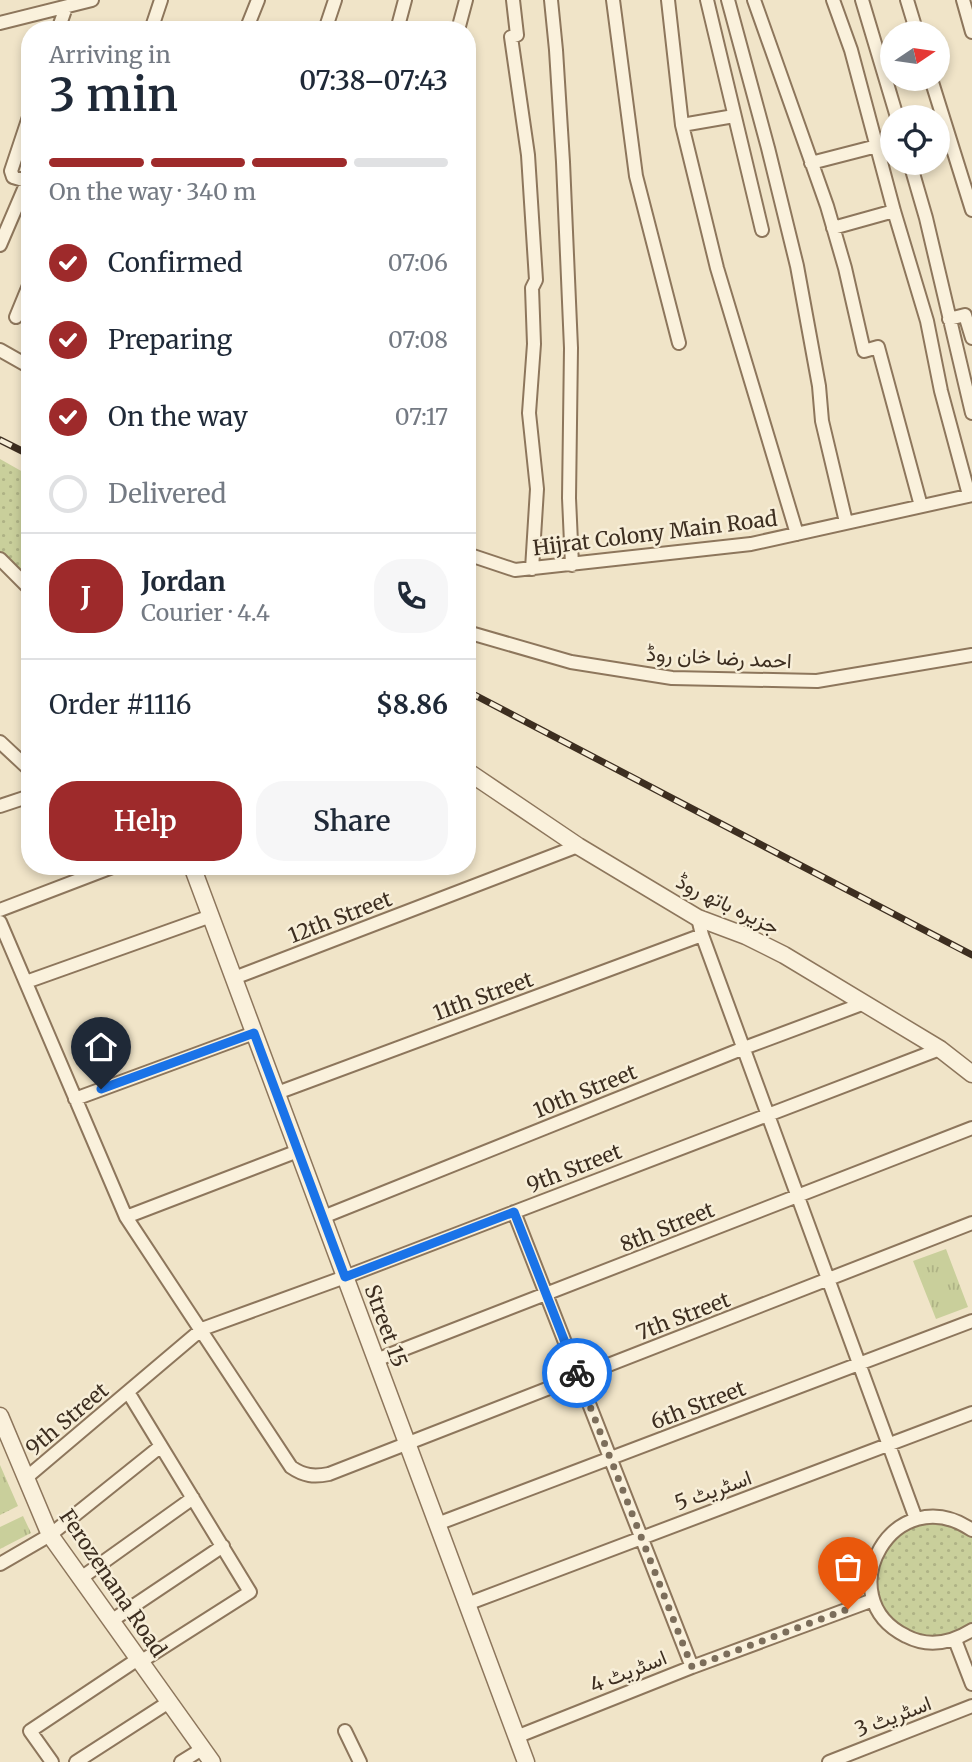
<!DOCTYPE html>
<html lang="en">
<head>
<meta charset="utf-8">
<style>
	body { margin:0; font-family:Merriweather,Vazirmatn,serif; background:#f6f6f7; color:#1f2937; height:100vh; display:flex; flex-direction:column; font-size:26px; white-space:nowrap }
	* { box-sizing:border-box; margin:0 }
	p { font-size:23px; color:#747a83 }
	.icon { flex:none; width:38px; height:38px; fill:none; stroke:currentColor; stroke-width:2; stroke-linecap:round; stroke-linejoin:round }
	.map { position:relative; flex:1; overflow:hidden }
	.side { position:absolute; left:21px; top:21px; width:455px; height:854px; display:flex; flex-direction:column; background:#fff; border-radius:28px; box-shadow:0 4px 10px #0003 }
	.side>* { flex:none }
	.needle { width:46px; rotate:77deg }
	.controls { position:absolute; left:880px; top:21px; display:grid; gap:14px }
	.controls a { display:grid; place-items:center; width:70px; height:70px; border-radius:50%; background:#fff; box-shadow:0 4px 10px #0003; font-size:35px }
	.pin { position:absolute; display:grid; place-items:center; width:60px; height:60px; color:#fff; margin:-72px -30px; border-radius:50% 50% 50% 0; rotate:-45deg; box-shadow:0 0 7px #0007 }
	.pin .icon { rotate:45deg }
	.courier { position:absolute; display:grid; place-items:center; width:70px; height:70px; margin:-35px; border:5px solid #1a73e8; border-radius:50%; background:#fff; color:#222; box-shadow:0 2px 9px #0007 }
	.summary em { font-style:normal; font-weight:600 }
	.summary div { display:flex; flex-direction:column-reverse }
	.summary { display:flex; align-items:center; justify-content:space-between; height:119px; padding:0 28px }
	h1 { font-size:46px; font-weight:600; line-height:52px }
	.bar { display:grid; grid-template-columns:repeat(4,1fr); gap:10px 7px; align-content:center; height:84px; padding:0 28px }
	.bar i { height:9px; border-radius:5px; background:#e0e1e3 }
	.bar .active { background:#9e2a2b }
	.bar p { grid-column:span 4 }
	.line { display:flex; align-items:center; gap:18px; padding:0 28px; border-top:2px solid #e0e1e3 }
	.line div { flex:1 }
	.round { display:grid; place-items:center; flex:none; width:74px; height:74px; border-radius:28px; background:#f6f6f7 }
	ol { padding:0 28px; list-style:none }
	li { display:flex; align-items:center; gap:21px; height:77px }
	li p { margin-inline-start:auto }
	li .icon { padding:7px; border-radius:50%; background:#9e2a2b; color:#fff; stroke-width:4 }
	li:last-child { color:#747a83 }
	li i { width:38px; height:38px; border:4px solid #e0e1e3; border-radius:50% }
	.button { display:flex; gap:14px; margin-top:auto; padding:14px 28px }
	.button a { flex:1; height:80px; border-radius:28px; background:#9e2a2b; color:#fff; font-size:28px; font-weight:600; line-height:80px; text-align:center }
	.button a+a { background:#f6f6f7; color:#1f2937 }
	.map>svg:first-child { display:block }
</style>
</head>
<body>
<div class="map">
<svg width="972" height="1762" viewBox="0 0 972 1762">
	<defs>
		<pattern id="grass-tufts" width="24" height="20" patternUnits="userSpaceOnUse" patternTransform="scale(1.75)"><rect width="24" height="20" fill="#c9cf9b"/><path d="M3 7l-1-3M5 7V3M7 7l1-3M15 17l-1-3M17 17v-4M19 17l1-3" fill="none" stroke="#aeb285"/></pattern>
		<pattern id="park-dots" width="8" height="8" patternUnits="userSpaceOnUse" patternTransform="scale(1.75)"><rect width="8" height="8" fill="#c9cf9b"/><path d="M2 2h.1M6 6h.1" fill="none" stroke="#aeb285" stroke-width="1.8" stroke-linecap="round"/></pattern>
	</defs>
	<rect width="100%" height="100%" fill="#f0e4c8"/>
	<!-- grass -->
	<path fill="url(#grass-tufts)" d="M 946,1249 L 968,1307 L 936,1319 L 913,1261 Z
		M 0,1465 L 18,1506 L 0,1515 Z
		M 23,1516 L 31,1533 L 0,1549 L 0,1527 Z"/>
	<!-- park -->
	<path fill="url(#park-dots)" d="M 0,459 L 30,476 L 30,578 L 0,552 Z
		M 931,1517 L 972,1531 L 972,1630 L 955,1640 L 898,1632 L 873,1600 L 874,1559 L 884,1541 Z"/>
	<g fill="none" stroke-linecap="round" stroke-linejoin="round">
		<!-- minor casing -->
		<g stroke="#8d765c" stroke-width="16">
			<path id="minor" d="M 513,0 L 517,35 L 511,37 L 528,155 L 536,280 L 532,288 L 534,344 L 529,413 L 537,489 L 532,569
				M 551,0 L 556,50 L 563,162 L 571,348 L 569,498 L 572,565
				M 613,0 L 636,176 L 679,343
				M 668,0 L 682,125 L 717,268 L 797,534
				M 707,0 L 762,230
				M 728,0 L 768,148 L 797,266 L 819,386 L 822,421 L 846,522
				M 754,0 L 827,206 L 845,268 L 864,351 L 878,347 L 921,506
				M 833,0 L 851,50 L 894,211 L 927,321 L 941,391 L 969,495
				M 862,0 L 897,117
				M 907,0 L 917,33
				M 963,0 L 972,32
				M 0,23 L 92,0
				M 58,30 L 66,7
				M 151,30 L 161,0
				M 246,30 L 258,0
				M 325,30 L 335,0
				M 397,30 L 405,0
				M 458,30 L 466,0
				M 931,79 L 972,210
				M 30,114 L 11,171 L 13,177 L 30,182
				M 682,125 L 734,116
				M 811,163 L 877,146
				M 910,163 L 926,218 L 972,413
				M 833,228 L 894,211
				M 0,245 L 27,182
				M 16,317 L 30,283
				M 949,319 L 965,315 L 972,338
				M 0,350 L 30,367
				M 467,554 L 515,570 L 751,544 L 972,495
				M 0,559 L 30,589
				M 467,632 L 571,662 L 672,678 L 817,681 L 972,655
				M 0,742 L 30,770
				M 0,806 L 30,796
				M 0,910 L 115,866
				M 698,918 L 702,935 L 916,1519
				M 0,922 L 126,1217 L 291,1467 C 304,1476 314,1477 329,1474 L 972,1223
				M 234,978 L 578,846
				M 26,982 L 211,916
				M 277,1093 L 702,935
				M 75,1099 L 254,1033
				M 514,1212 L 692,1667
				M 126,1217 L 298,1151
				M 323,1217 L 744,1048 L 862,1004
				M 376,1360 L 972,1128
				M 128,1392 L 250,1592 L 140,1662
				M 26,1478 L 202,1329 L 345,1277 L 940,1049
				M 437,1524 L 972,1321
				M 972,1530 C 894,1477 827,1597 906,1636 C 929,1648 951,1643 972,1630
				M 0,1564 L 50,1535 L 161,1446
				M 81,1578 L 193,1498
				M 467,1604 L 972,1413
				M 111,1621 L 223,1546
				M 955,1640 L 972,1684
				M 345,1731 L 360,1762
				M 516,1737 L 692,1667 L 873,1600
				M 52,1762 L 30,1731 L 138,1659
				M 76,1762 L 169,1702
				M 181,1762 L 202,1749
				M 829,1762 L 972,1706"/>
		</g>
		<!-- tertiary casing -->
		<g stroke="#8d765c" stroke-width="19">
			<path id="tertiary" d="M 467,771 L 578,846 L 698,918 L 746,936 L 784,955 L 940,1049 L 972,1074
				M 192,866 L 526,1762
				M 0,1416 L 50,1535 L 212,1762"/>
		</g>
		<!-- minor -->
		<use href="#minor" stroke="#faf1dc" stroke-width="12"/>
		<!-- tertiary -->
		<use href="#tertiary" stroke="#faf1dc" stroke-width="16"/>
		<!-- rail casing -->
		<g stroke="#3d2e20" stroke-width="7">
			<path id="rail" d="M 0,440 L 30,455
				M 467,691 L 972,955"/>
		</g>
		<!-- rail -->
		<use href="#rail" stroke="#f7eed8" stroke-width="4.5" stroke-dasharray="13" stroke-linecap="butt"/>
	</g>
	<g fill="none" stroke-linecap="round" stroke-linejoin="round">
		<!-- done -->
		<path stroke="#7c6e5b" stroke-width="7" stroke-dasharray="0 12.6" d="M 577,1373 L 692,1667 L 848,1609"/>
		<!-- route -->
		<path stroke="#1a73e8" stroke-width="9" d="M 101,1089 L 254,1033 L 345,1277 L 514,1212 L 577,1373"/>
	</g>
	<g text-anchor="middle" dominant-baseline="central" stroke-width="5" stroke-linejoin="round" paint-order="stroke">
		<!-- street labels -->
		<g font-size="21" fill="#3d2e20" stroke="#f7eed8">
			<text transform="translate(655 533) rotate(-7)">Hijrat Colony Main Road</text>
			<text transform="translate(719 657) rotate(3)">احمد رضا خان روڈ</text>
			<text transform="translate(728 904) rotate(26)">جزیرہ باتھ روڈ</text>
			<text transform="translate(340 917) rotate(-21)">12th Street</text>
			<text transform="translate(483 996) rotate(-20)">11th Street</text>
			<text transform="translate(585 1091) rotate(-22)">10th Street</text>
			<text transform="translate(574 1168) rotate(-21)">9th Street</text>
			<text transform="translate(667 1227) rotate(-22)">8th Street</text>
			<text transform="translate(683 1316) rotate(-21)">7th Street</text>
			<text transform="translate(386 1326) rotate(70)">Street 15</text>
			<text transform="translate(698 1405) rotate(-21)">6th Street</text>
			<text transform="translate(67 1419) rotate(-40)">9th Street</text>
			<text transform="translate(713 1490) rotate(-20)">اسٹریٹ 5</text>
			<text transform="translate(113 1583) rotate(56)">Ferozenana Road</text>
			<text transform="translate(628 1671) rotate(-22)">اسٹریٹ 4</text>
			<text transform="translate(893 1716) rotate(-21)">اسٹریٹ 3</text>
		</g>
	</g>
</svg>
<div class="controls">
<a><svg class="needle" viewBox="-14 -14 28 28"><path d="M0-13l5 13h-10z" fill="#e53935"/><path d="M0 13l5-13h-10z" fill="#747a83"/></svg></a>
<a><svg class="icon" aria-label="locate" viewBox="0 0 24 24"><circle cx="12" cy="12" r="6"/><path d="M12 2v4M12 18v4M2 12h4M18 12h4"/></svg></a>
</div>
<div class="pin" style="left:848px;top:1609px;background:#ea580c"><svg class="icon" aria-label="bag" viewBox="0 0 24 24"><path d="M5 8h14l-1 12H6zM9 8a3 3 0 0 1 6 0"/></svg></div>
<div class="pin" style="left:101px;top:1089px;background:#1f2937"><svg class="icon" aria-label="home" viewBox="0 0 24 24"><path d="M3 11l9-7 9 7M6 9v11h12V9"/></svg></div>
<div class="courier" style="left:577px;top:1373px"><svg class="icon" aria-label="bike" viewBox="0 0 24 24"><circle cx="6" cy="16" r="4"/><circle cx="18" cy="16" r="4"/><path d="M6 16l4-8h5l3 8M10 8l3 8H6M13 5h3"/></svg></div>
<section class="side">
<div class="summary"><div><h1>3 min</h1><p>Arriving in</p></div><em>07:38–07:43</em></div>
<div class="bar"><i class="active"></i><i class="active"></i><i class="active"></i><i></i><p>On the way · 340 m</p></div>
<ol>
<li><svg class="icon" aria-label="check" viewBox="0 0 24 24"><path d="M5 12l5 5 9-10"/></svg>Confirmed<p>07:06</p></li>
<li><svg class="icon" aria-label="check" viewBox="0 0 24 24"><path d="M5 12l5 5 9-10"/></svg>Preparing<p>07:08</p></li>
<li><svg class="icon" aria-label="check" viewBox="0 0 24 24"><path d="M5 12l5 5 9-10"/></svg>On the way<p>07:17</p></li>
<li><i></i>Delivered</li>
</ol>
<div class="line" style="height:126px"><b class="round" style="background:#9e2a2b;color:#fff">J</b><div><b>Jordan</b><p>Courier · 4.4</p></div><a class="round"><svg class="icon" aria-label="phone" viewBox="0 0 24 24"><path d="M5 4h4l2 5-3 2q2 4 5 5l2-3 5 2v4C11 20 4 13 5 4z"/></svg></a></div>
<div class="line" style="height:91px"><div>Order #1116</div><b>$8.86</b></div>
<div class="button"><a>Help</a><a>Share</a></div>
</section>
</div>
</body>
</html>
